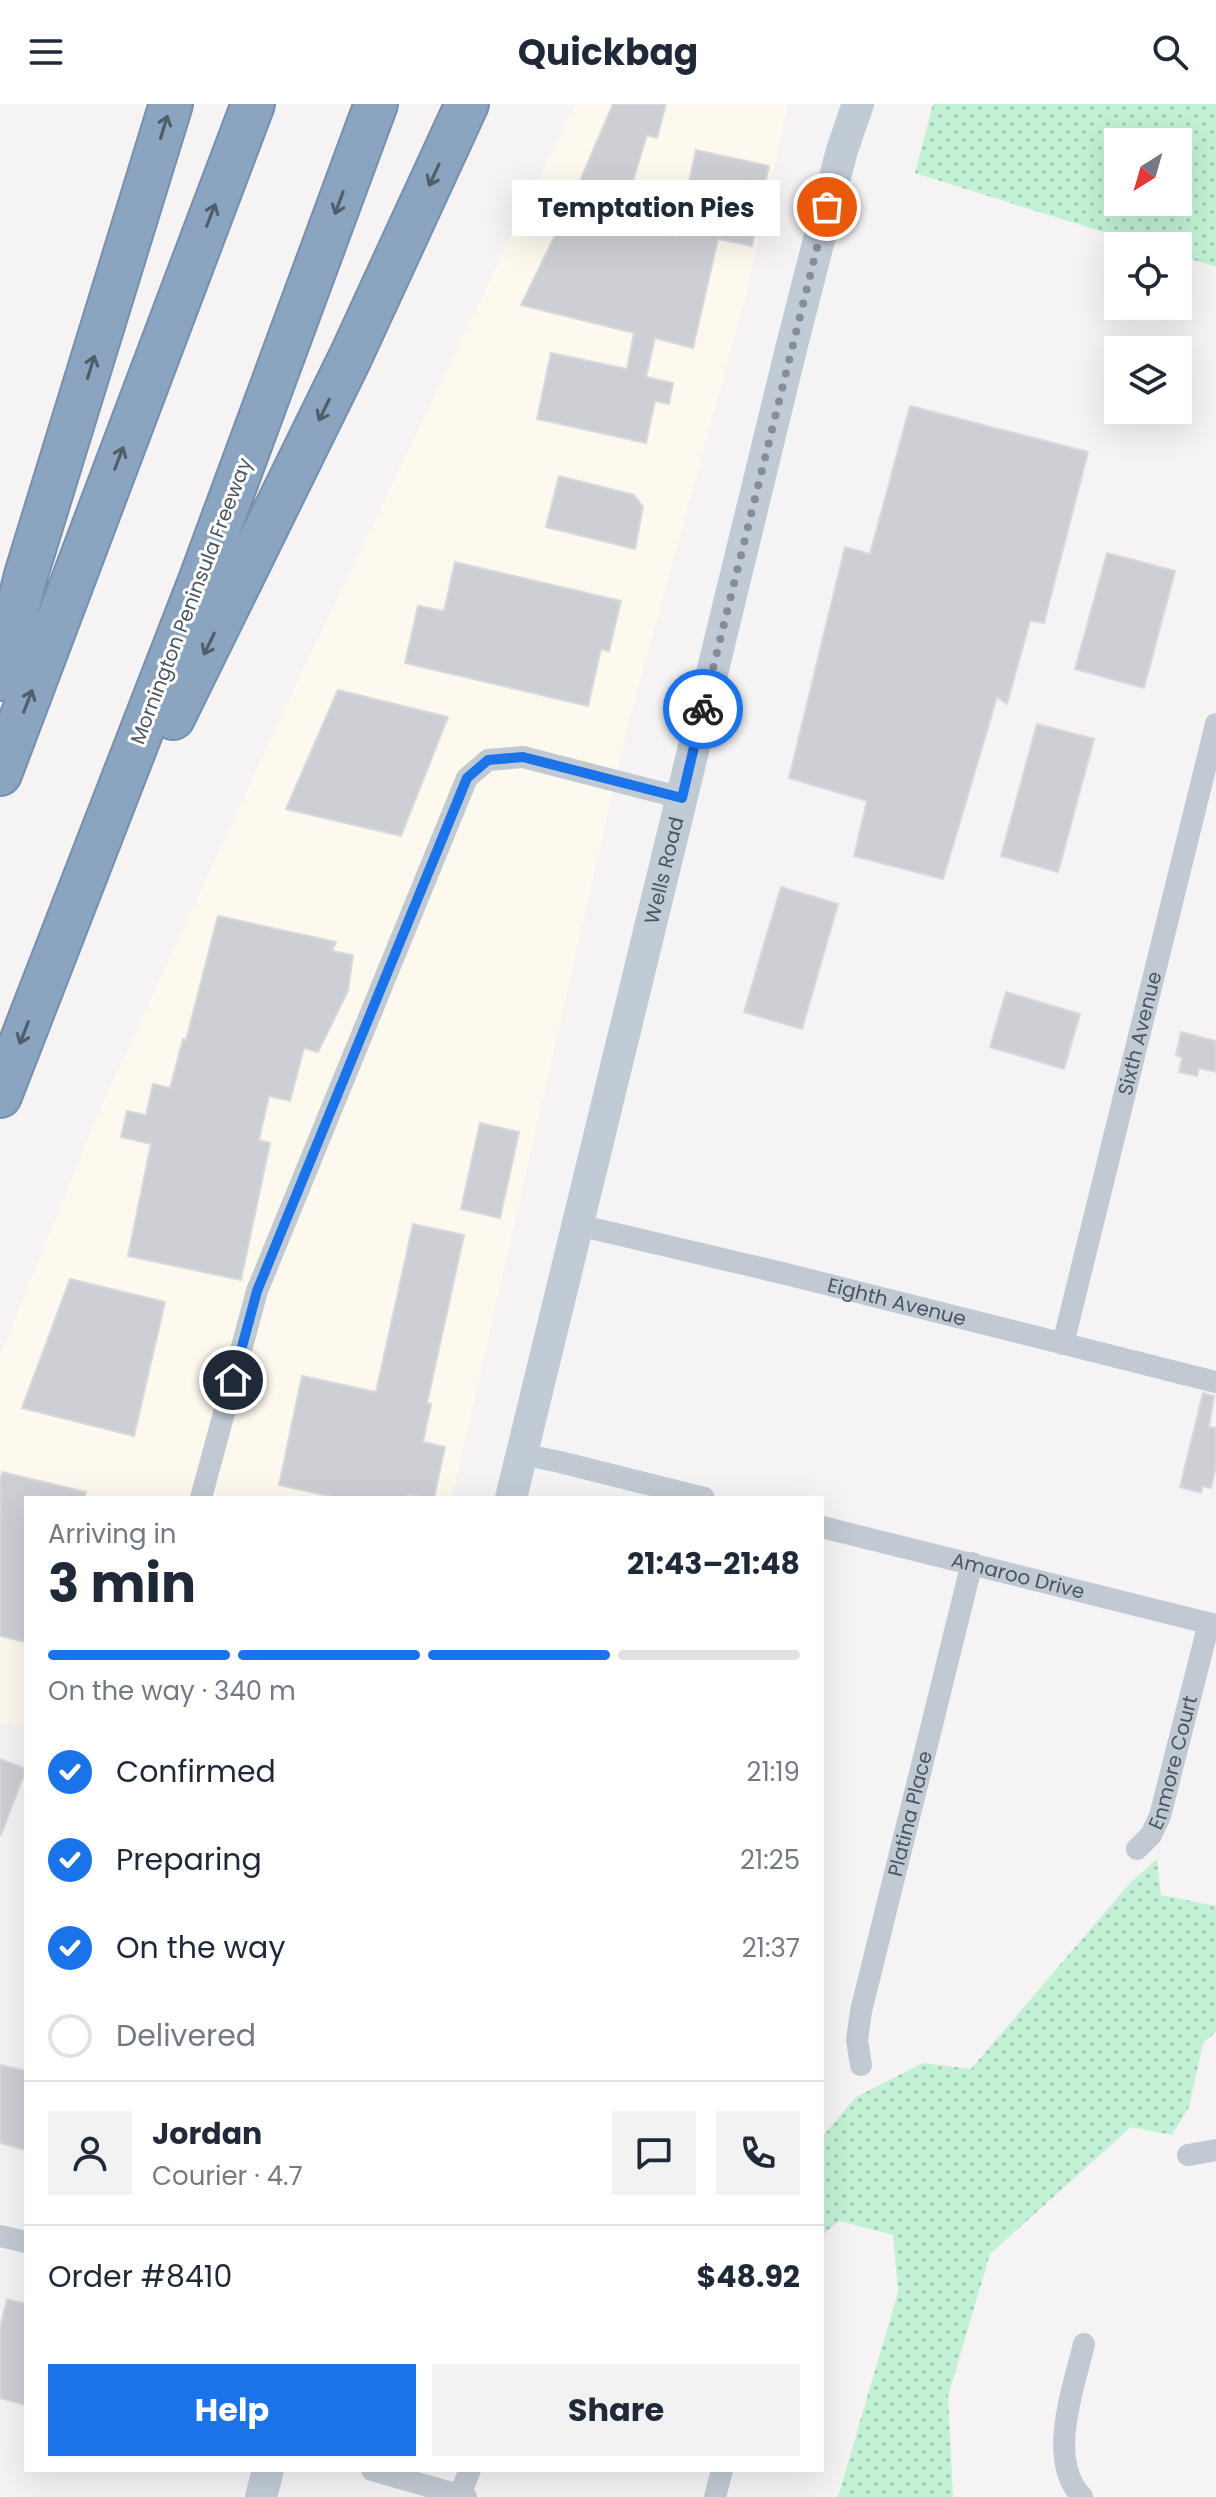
<!DOCTYPE html>
<html lang="en">
<head>
<meta charset="utf-8">
<style>
	body { margin:0; font-family:Poppins,sans-serif; background:#f2f2f3; color:#1f2937; height:100vh; display:flex; flex-direction:column; font-size:30px; white-space:nowrap }
	* { box-sizing:border-box; margin:0 }
	p { font-size:26px; color:#747a83 }
	.icon { flex:none; width:44px; height:44px; fill:none; stroke:currentColor; stroke-width:2; stroke-linecap:round; stroke-linejoin:round }
	.map { position:relative; flex:1; overflow:hidden }
	.drawer { position:absolute; left:24px; top:1392px; width:800px; height:976px; display:flex; flex-direction:column; background:#fff; border-radius:0px; box-shadow:0 8px 32px #0002 }
	.drawer>* { flex:none }
	.needle { width:52px; rotate:217deg }
	.controls { position:absolute; left:1104px; top:24px; display:grid; gap:16px }
	.controls a { display:grid; place-items:center; width:88px; height:88px; border-radius:0px; background:#fff; box-shadow:0 8px 32px #0002; font-size:40px }
	.pin { position:absolute; display:grid; place-items:center; width:68px; height:68px; color:#fff; margin:-34px; border:4px solid #fff; border-radius:50%; box-shadow:0 2px 8px #0007 }
	.courier { position:absolute; display:grid; place-items:center; width:80px; height:80px; margin:-40px; border:6px solid #1a73e8; border-radius:50%; background:#fff; color:#222; box-shadow:0 2px 10px #0007 }
	.bubble { position:absolute; height:56px; border-radius:0px; background:#fff; box-shadow:0 8px 32px #0002; font-size:26px; font-weight:700; line-height:56px; text-align:center }
	.overview em { font-style:normal; font-weight:700 }
	.overview div { display:flex; flex-direction:column-reverse }
	.overview { display:flex; align-items:center; justify-content:space-between; height:136px; padding:0 24px }
	h1 { font-size:52px; font-weight:700; line-height:60px }
	.bar { display:grid; grid-template-columns:repeat(4,1fr); gap:12px 8px; align-content:center; height:96px; padding:0 24px }
	.bar i { height:10px; border-radius:6px; background:#e0e1e3 }
	.bar .selected { background:#1a73e8 }
	.bar p { grid-column:span 4 }
	.line { display:flex; align-items:center; gap:20px; padding:0 24px; border-top:2px solid #e0e1e3 }
	.line div { flex:1 }
	.round { display:grid; place-items:center; flex:none; width:84px; height:84px; border-radius:0px; background:#f2f2f3 }
	ol { padding:0 24px; list-style:none }
	li { display:flex; align-items:center; gap:24px; height:88px }
	li p { margin-inline-start:auto }
	li .icon { padding:8px; border-radius:50%; background:#1a73e8; color:#fff; stroke-width:4 }
	li:last-child { color:#747a83 }
	li i { width:44px; height:44px; border:4px solid #e0e1e3; border-radius:50% }
	.cta { display:flex; gap:16px; margin-top:auto; padding:16px 24px }
	.cta a { flex:1; height:92px; border-radius:0px; background:#1a73e8; color:#fff; font-size:32px; font-weight:700; line-height:92px; text-align:center }
	.cta a+a { background:#f2f2f3; color:#1f2937 }
	header { display:flex; justify-content:space-between; align-items:center; height:104px; padding:0 24px; background:#fff; font-size:36px; font-weight:700 }
	.map>svg:first-child { display:block }
</style>
</head>
<body>
<header><svg class="icon" aria-label="menu" viewBox="0 0 24 24"><path d="M4 6h16M4 12h16M4 18h16"/></svg>Quickbag<svg class="icon" aria-label="search" viewBox="0 0 24 24"><circle cx="10" cy="10" r="6"/><path d="M15 15l6 6"/></svg></header>
<div class="map">
<svg width="1216" height="2393" viewBox="0 0 1216 2393">
	<defs>
		<pattern id="park-dots" width="8" height="8" patternUnits="userSpaceOnUse" patternTransform="scale(2)"><rect width="8" height="8" fill="#c3f1d5"/><path d="M2 2h.1M6 6h.1" fill="none" stroke="#a0c6b0" stroke-width="1.8" stroke-linecap="round"/></pattern>
	</defs>
	<rect width="100%" height="100%" fill="#f5f3f3"/>
	<!-- commercial -->
	<path fill="#fdf9ef" d="M 575,0 L 788,0 L 747,188 L 628,621 L 452,1394 L 26,1394 L 26,1625 L 0,1618 L 0,1252 L 97,1012 L 299,574 Z"/>
	<!-- park -->
	<path fill="url(#park-dots)" fill-rule="evenodd" d="M 933,0 L 1216,0 L 1216,163 L 1178,151 L 1178,142 L 1148,142 L 915,69 ZM 1118,38 L 1178,38 L 1178,98 L 1118,98 Z
		M 1157,1755 L 1161,1791 L 1216,1802 L 1216,1928 L 1203,1939 L 1189,2003 L 1172,2031 L 1131,2023 L 990,2150 L 948,2292 L 953,2393 L 838,2393 L 898,2188 L 893,2131 L 839,2117 L 822,2131 L 822,2033 L 856,1993 L 923,1959 L 971,1965 L 1130,1779 Z"/>
	<!-- building -->
	<path fill="#cdcfd5" stroke="#d7d9de" stroke-width="2" d="M 613,0 L 666,0 L 657,34 L 647,31 L 620,119 L 677,133 L 696,46 L 769,62 L 752,142 L 718,135 L 693,244 L 655,234 L 646,273 L 673,279 L 669,300 L 655,297 L 646,339 L 537,315 L 551,249 L 627,265 L 634,229 L 521,201 L 567,107 Z
		M 910,302 L 1088,348 L 1044,519 L 1030,517 L 1007,600 L 997,593 L 943,775 L 854,752 L 867,697 L 789,674 L 845,443 L 870,450 Z
		M 559,372 L 634,391 L 643,403 L 635,445 L 546,423 Z
		M 1107,449 L 1175,467 L 1144,584 L 1075,565 Z
		M 455,458 L 621,497 L 609,547 L 601,545 L 588,602 L 405,559 L 418,502 L 444,507 Z
		M 338,586 L 448,613 L 401,732 L 286,705 Z
		M 1037,620 L 1094,635 L 1058,768 L 1001,752 Z
		M 781,783 L 838,800 L 802,925 L 744,908 Z
		M 218,812 L 336,838 L 332,847 L 353,851 L 348,887 L 318,948 L 304,944 L 290,997 L 269,992 L 259,1036 L 270,1039 L 241,1176 L 128,1152 L 151,1040 L 121,1033 L 127,1007 L 146,1011 L 153,980 L 170,984 L 183,935 L 186,936 Z
		M 1006,888 L 1080,910 L 1064,965 L 990,943 Z
		M 1181,928 L 1216,937 L 1216,968 L 1199,964 L 1197,972 L 1179,968 L 1182,953 L 1176,951 Z
		M 480,1019 L 519,1028 L 500,1114 L 461,1105 Z
		M 413,1120 L 464,1131 L 427,1299 L 431,1300 L 423,1338 L 445,1343 L 434,1394 L 407,1391 L 407,1394 L 338,1394 L 279,1381 L 302,1272 L 376,1288 Z
		M 70,1175 L 165,1198 L 134,1332 L 22,1304 Z
		M 1203,1289 L 1214,1292 L 1209,1323 L 1216,1324 L 1216,1362 L 1211,1384 L 1203,1382 L 1201,1389 L 1180,1383 Z
		M 2,1368 L 86,1388 L 85,1394 L 26,1394 L 26,1538 L 0,1532 L 0,1377 Z
		M 0,1655 L 26,1665 L 1,1731 L 0,1730 Z
		M 0,1961 L 26,1967 L 26,2046 L 0,2039 Z
		M 7,2195 L 26,2200 L 26,2301 L 0,2294 L 0,2224 Z"/>
	<g fill="none" stroke-linecap="round" stroke-linejoin="round">
		<!-- motorway casing -->
		<g stroke="#7690ad" stroke-width="46">
			<path id="motorway" d="M 0,575 L 26,471 L 171,0
				M 173,614 L 350,254 L 467,0
				M 0,670 L 253,0
				M 0,992 L 201,474 L 376,0"/>
		</g>
		<!-- minor -->
		<g stroke="#c1cad2" stroke-width="22">
			<path id="s1" d="M 578,1121 L 786,1170 L 1216,1278"/>
			<path id="s2" d="M 1063,1240 L 1216,620"/>
			<path d="M 521,1350 L 560,1358 L 704,1394"/>
			<path d="M 201,1394 L 257,1187 L 467,674 L 488,656 L 523,653 L 682,694"/>
			<path id="s3" d="M 822,1423 L 1216,1521"/>
			<path id="s4" d="M 1137,1745 L 1151,1731 L 1160,1712 L 1209,1519"/>
			<path id="s5" d="M 861,1961 L 857,1936 L 861,1907 L 972,1459"/>
			<path d="M 1188,2051 L 1216,2046"/>
			<path d="M 0,2132 L 26,2138"/>
			<path d="M 372,2366 L 466,2393"/>
			<path d="M 460,2390 L 470,2366"/>
			<path d="M 715,2393 L 722,2366"/>
			<path d="M 1082,2393 C 1046,2356 1074,2283 1084,2240"/>
		</g>
		<!-- secondary -->
		<g stroke="#c1cbd6" stroke-width="32">
			<path id="s6" d="M 511,1394 L 791,245 L 842,46 L 858,0"/>
			<path d="M 261,2393 L 268,2366"/>
		</g>
		<!-- motorway -->
		<use href="#motorway" stroke="#8ba5c1" stroke-width="42"/>
	</g>
	<!-- one-way arrows -->
	<defs><path id="oneway-shaft" d="M-6 0H5M1.5-3L5.5 0L1.5 3" fill="none" stroke-width="1.6" stroke-linecap="round" stroke-linejoin="round" transform="scale(2)"/></defs>
	<g stroke="#505e6b">
		<use href="#oneway-shaft" transform="translate(164 23) rotate(-73)"/>
		<use href="#oneway-shaft" transform="translate(434 71) rotate(115)"/>
		<use href="#oneway-shaft" transform="translate(339 99) rotate(110)"/>
		<use href="#oneway-shaft" transform="translate(211 111) rotate(-69)"/>
		<use href="#oneway-shaft" transform="translate(91 263) rotate(-73)"/>
		<use href="#oneway-shaft" transform="translate(324 306) rotate(116)"/>
		<use href="#oneway-shaft" transform="translate(119 354) rotate(-69)"/>
		<use href="#oneway-shaft" transform="translate(209 540) rotate(116)"/>
		<use href="#oneway-shaft" transform="translate(28 597) rotate(-69)"/>
		<use href="#oneway-shaft" transform="translate(24 929) rotate(111)"/>
	</g>
	<g fill="none" stroke-linecap="round" stroke-linejoin="round">
		<!-- done -->
		<path stroke="#868d94" stroke-width="8" stroke-dasharray="0 14.4" d="M 703,605 L 827,103"/>
		<!-- route -->
		<path stroke="#1a73e8" stroke-width="10" d="M 233,1276 L 257,1187 L 467,674 L 488,656 L 523,653 L 682,694 L 703,605"/>
	</g>
	<g text-anchor="middle" dominant-baseline="central" stroke-width="6" stroke-linejoin="round" paint-order="stroke">
		<!-- street labels -->
		<g font-size="20" fill="#4a5661" stroke="#fff">
			<text transform="translate(191 497) rotate(-69)">Mornington Peninsula Freeway</text>
			<text stroke="none"><textPath href="#s6" startOffset="646">Wells Road</textPath></text>
			<text stroke="none"><textPath href="#s2" startOffset="320">Sixth Avenue</textPath></text>
			<text stroke="none"><textPath href="#s1" startOffset="328">Eighth Avenue</textPath></text>
			<text stroke="none"><textPath href="#s3" startOffset="202">Amaroo Drive</textPath></text>
			<text stroke="none"><textPath href="#s4" startOffset="96">Enmore Court</textPath></text>
			<text stroke="none"><textPath href="#s5" startOffset="258">Platina Place</textPath></text>
		</g>
	</g>
</svg>
<div class="controls">
<a><svg class="needle" viewBox="-14 -14 28 28"><path d="M0-13l5 13h-10z" fill="#e53935"/><path d="M0 13l5-13h-10z" fill="#747a83"/></svg></a>
<a><svg class="icon" aria-label="locate" viewBox="0 0 24 24"><circle cx="12" cy="12" r="6"/><path d="M12 2v4M12 18v4M2 12h4M18 12h4"/></svg></a>
<a><svg class="icon" aria-label="layers" viewBox="0 0 24 24"><path d="M12 4l9 5-9 5-9-5zM3 14l9 5 9-5"/></svg></a>
</div>
<div class="pin" style="left:827px;top:103px;background:#ea580c"><svg class="icon" aria-label="bag" viewBox="0 0 24 24"><path d="M5 8h14l-1 12H6zM9 8a3 3 0 0 1 6 0"/></svg></div>
<div class="pin" style="left:233px;top:1276px;background:#1f2937"><svg class="icon" aria-label="home" viewBox="0 0 24 24"><path d="M3 11l9-7 9 7M6 9v11h12V9"/></svg></div>
<div class="courier" style="left:703px;top:605px"><svg class="icon" aria-label="bike" viewBox="0 0 24 24"><circle cx="6" cy="16" r="4"/><circle cx="18" cy="16" r="4"/><path d="M6 16l4-8h5l3 8M10 8l3 8H6M13 5h3"/></svg></div>
<div class="bubble" style="left:512px;top:76px;width:268px">Temptation Pies</div>
<section class="drawer">
<div class="overview"><div><h1>3 min</h1><p>Arriving in</p></div><em>21:43–21:48</em></div>
<div class="bar"><i class="selected"></i><i class="selected"></i><i class="selected"></i><i></i><p>On the way · 340 m</p></div>
<ol>
<li><svg class="icon" aria-label="check" viewBox="0 0 24 24"><path d="M5 12l5 5 9-10"/></svg>Confirmed<p>21:19</p></li>
<li><svg class="icon" aria-label="check" viewBox="0 0 24 24"><path d="M5 12l5 5 9-10"/></svg>Preparing<p>21:25</p></li>
<li><svg class="icon" aria-label="check" viewBox="0 0 24 24"><path d="M5 12l5 5 9-10"/></svg>On the way<p>21:37</p></li>
<li><i></i>Delivered</li>
</ol>
<div class="line" style="height:144px"><a class="round"><svg class="icon" aria-label="person" viewBox="0 0 24 24"><circle cx="12" cy="8" r="4"/><path d="M4 21q1-7 8-7t8 7"/></svg></a><div><b>Jordan</b><p>Courier · 4.7</p></div><a class="round"><svg class="icon" aria-label="chat" viewBox="0 0 24 24"><path d="M4 5h16v11H9l-5 4z"/></svg></a><a class="round"><svg class="icon" aria-label="phone" viewBox="0 0 24 24"><path d="M5 4h4l2 5-3 2q2 4 5 5l2-3 5 2v4C11 20 4 13 5 4z"/></svg></a></div>
<div class="line" style="height:104px"><div>Order #8410</div><b>$48.92</b></div>
<div class="cta"><a>Help</a><a>Share</a></div>
</section>
</div>
</body>
</html>
